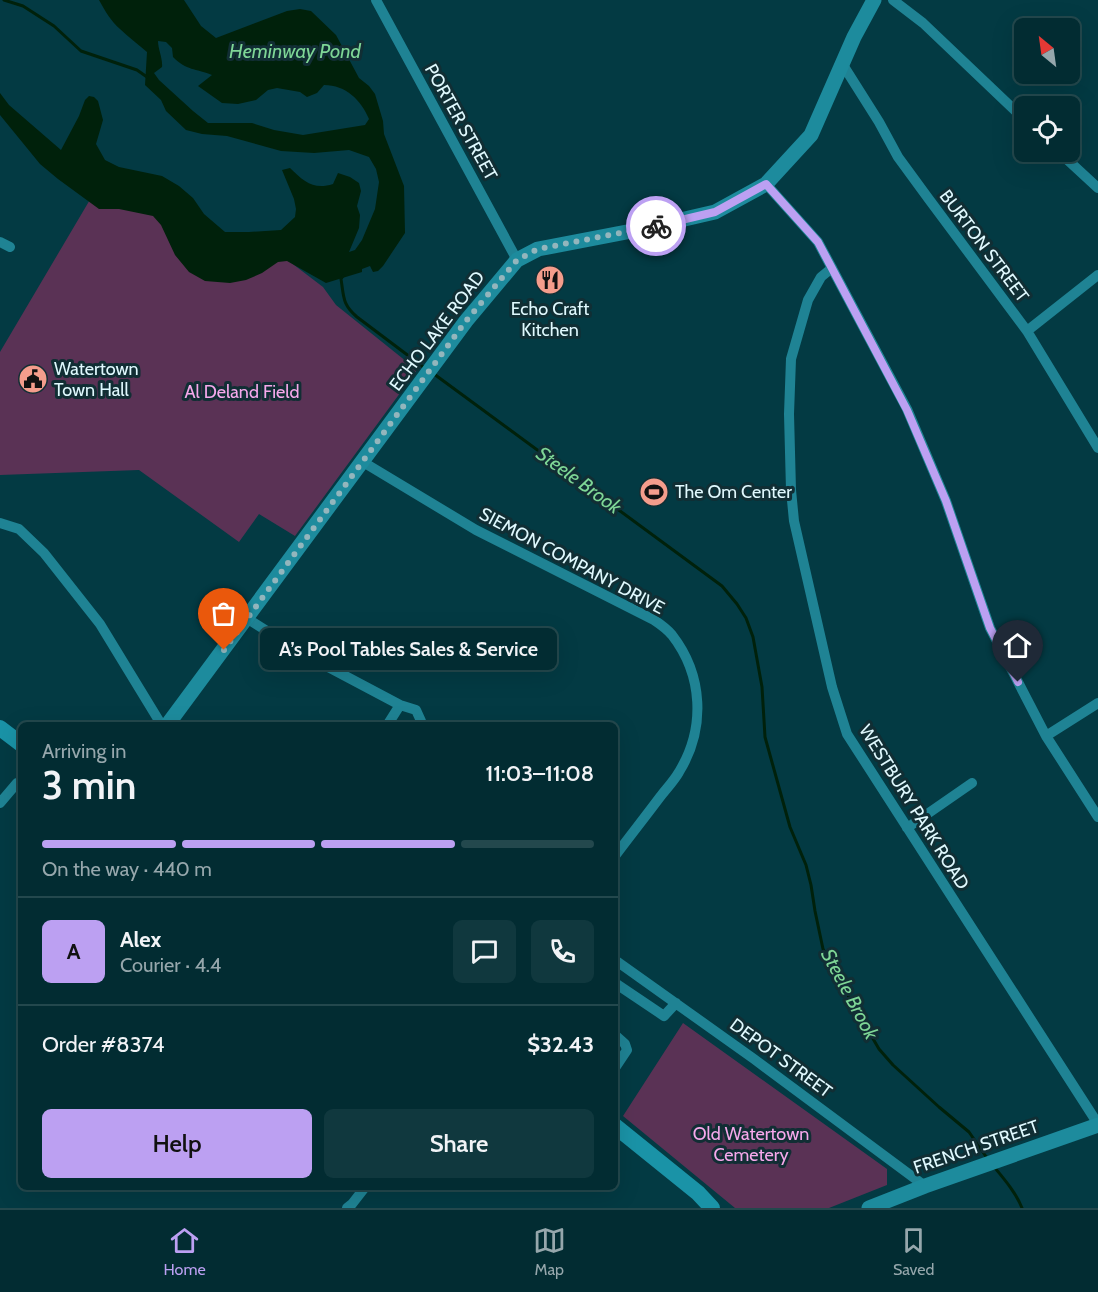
<!DOCTYPE html>
<html lang="en">
<head>
<meta charset="utf-8">
<style>
	body { margin:0; font-family:Cabin,sans-serif; background:#10383e; color:#f1f3f6; height:100vh; display:flex; flex-direction:column; font-size:22px; white-space:nowrap }
	* { box-sizing:border-box; margin:0 }
	p { font-size:20px; color:#96a7ac }
	.icon { flex:none; width:33px; height:33px; fill:none; stroke:currentColor; stroke-width:2; stroke-linecap:round; stroke-linejoin:round }
	.map { position:relative; flex:1; overflow:hidden }
	.drawer { position:absolute; left:18px; top:722px; width:600px; height:468px; display:flex; flex-direction:column; background:#022c32; border-radius:9px; box-shadow:0 6px 24px #0002,0 0 0 2px #23484d }
	.drawer>* { flex:none }
	.needle { width:39px; rotate:331deg }
	.tools { position:absolute; left:1014px; top:18px; display:grid; gap:12px }
	.tools a { display:grid; place-items:center; width:66px; height:66px; border-radius:9px; background:#022c32; box-shadow:0 6px 24px #0002,0 0 0 2px #23484d; font-size:30px }
	.pin { position:absolute; display:grid; place-items:center; width:51px; height:51px; color:#fff; margin:-62px -26px; border-radius:50% 50% 50% 0; rotate:-45deg; box-shadow:0 0 6px #0007 }
	.pin .icon { rotate:45deg }
	.courier { position:absolute; display:grid; place-items:center; width:60px; height:60px; margin:-30px; border:4px solid #bca0f2; border-radius:50%; background:#fff; color:#222; box-shadow:0 2px 8px #0007 }
	.bubble { position:absolute; height:42px; border-radius:9px; background:#022c32; box-shadow:0 6px 24px #0002,0 0 0 2px #23484d; font-size:20px; font-weight:600; line-height:42px; text-align:center }
	.overview em { font-style:normal; font-weight:600 }
	.overview div { display:flex; flex-direction:column-reverse }
	.overview { display:flex; align-items:center; justify-content:space-between; height:102px; padding:0 24px }
	h1 { font-size:39px; font-weight:600; line-height:45px }
	.bar { display:grid; grid-template-columns:repeat(4,1fr); gap:9px 6px; align-content:center; height:72px; padding:0 24px }
	.bar i { height:8px; border-radius:4px; background:#23484d }
	.bar .on { background:#bca0f2 }
	.bar p { grid-column:span 4 }
	.line { display:flex; align-items:center; gap:15px; padding:0 24px; border-top:2px solid #23484d }
	.line div { flex:1 }
	.round { display:grid; place-items:center; flex:none; width:63px; height:63px; border-radius:9px; background:#10383e }
	.cta { display:flex; gap:12px; margin-top:auto; padding:12px 24px }
	.cta a { flex:1; height:69px; border-radius:9px; background:#bca0f2; color:#111; font-size:24px; font-weight:600; line-height:69px; text-align:center }
	.cta a+a { background:#10383e; color:#f1f3f6 }
	.menu { display:flex; justify-content:space-around; align-items:center; height:84px; border-top:2px solid #23484d; background:#022c32; font-size:16px; color:#96a7ac }
	.menu a { display:grid; justify-items:center; gap:3px }
	.menu .on { color:#bca0f2 }
	.map>svg:first-child { display:block }
</style>
</head>
<body>
<div class="map">
<svg width="1098" height="1208" viewBox="0 0 1098 1208">
	<rect width="100%" height="100%" fill="#033a43"/>
	<!-- green -->
	<path fill="#5a3255" d="M 101,181 L 185,224 L 281,255 L 323,287 L 336,305 L 417,370 L 295,536 L 259,514 L 239,542 L 139,470 L 0,475 L 0,352 Z
		M 683,1023 L 887,1169 L 887,1185 L 829,1208 L 735,1208 L 623,1116 Z"/>
	<!-- water -->
	<path fill="#00210b" fill-rule="evenodd" d="M 99,0 L 184,0 L 201,26 L 216,38 L 287,11 L 300,9 L 311,11 L 336,35 L 359,78 L 369,86 L 375,94 L 383,121 L 384,134 L 404,186 L 405,233 L 383,266 L 378,271 L 373,272 L 370,266 L 362,269 L 362,272 L 326,283 L 287,261 L 278,262 L 262,273 L 246,280 L 230,283 L 205,281 L 189,272 L 175,255 L 161,225 L 153,216 L 119,209 L 99,209 L 58,179 L 40,164 L 0,115 L 0,93 L 9,105 L 61,150 L 79,116 L 85,100 L 89,96 L 94,97 L 98,101 L 103,120 L 96,144 L 105,160 L 119,167 L 162,176 L 179,186 L 193,198 L 204,214 L 225,232 L 249,232 L 281,230 L 295,217 L 296,209 L 294,199 L 282,170 L 290,168 C 304,182 314,190 333,184 L 338,173 L 350,177 L 359,183 L 361,191 L 357,206 L 360,215 L 359,228 L 349,252 L 355,250 L 362,240 L 375,209 L 379,182 L 376,169 L 369,157 L 349,150 L 314,153 L 281,151 L 227,136 L 202,134 L 186,130 L 166,111 L 161,100 L 145,85 L 147,52 C 138,44 128,37 120,29 C 111,21 105,11 99,0 ZM 158,41 L 166,42 L 172,48 L 173,57 C 187,71 195,68 212,75 L 198,86 L 222,103 L 238,104 L 256,100 L 268,90 L 277,88 L 300,92 L 307,97 L 317,93 L 324,85 C 346,85 361,100 369,119 L 365,125 L 303,135 L 274,130 L 252,123 L 208,123 L 193,111 L 159,80 L 154,73 L 162,67 C 163,59 158,49 158,41 Z"/>
	<g fill="none" stroke-linecap="round" stroke-linejoin="round">
		<!-- stream -->
		<path stroke="#00210b" stroke-width="3" d="M 4,0 L 23,6 L 54,26 L 81,51 L 137,70 L 147,77
			M 343,276 L 341,279 C 344,297 342,304 357,317 L 426,369
			M 434,374 L 722,586 L 737,604 L 746,618 L 753,637 L 762,687 L 765,737 L 790,827 L 806,865 L 811,885 L 815,911 L 823,949 L 851,1001 L 879,1049 L 893,1065 L 939,1107 L 969,1132 L 987,1158
			M 995,1168 C 1005,1180 1016,1193 1022,1208"/>
		<!-- street -->
		<path stroke="#1f8394" stroke-width="10" d="M 376,0 L 517,260
			M 893,0 L 923,23 L 1024,119
			M 843,65 L 879,122 L 898,157 L 928,198 L 1027,331 L 1098,448
			M 1059,152 L 1098,188
			M 766,184 L 818,242 L 907,409 L 946,501 L 990,628 L 1046,736 L 1098,817
			M 0,242 L 10,247
			M 832,268 L 821,277 L 808,300 L 791,359 L 789,414 L 791,490 L 794,521 L 832,687 L 847,734 L 1098,1124
			M 1027,331 L 1098,275
			M 363,462 L 476,530 L 654,620 C 660,624 667,629 672,635 C 703,675 706,728 679,772 C 674,781 666,789 660,797 C 645,817 630,836 615,856
			M 0,523 L 19,529 L 44,553 L 100,624 L 161,724
			M 248,619 L 300,652 L 400,705 L 388,724
			M 400,705 L 416,710 L 421,721 L 420,724
			M 1046,736 L 1098,703
			M 0,803 L 17,783
			M 907,828 L 972,783
			M 615,960 L 754,1059 L 925,1186
			M 615,983 L 664,1016 L 676,1003
			M 615,1035 L 625,1044 L 627,1050 L 615,1068
			M 347,1208 L 352,1204 L 366,1186"/>
		<!-- secondary -->
		<path stroke="#1d8b9d" stroke-width="15" d="M 168,724 L 466,321 L 517,260 L 538,249 L 637,230 L 715,212 L 766,184 L 811,135 L 854,37 L 874,0
			M 869,1208 L 925,1186 L 1098,1125"/>
		<!-- primary -->
		<path stroke="#1a93a7" stroke-width="16" d="M 0,728 L 21,744
			M 615,1126 L 698,1193 L 712,1208"/>
	</g>
	<g fill="none" stroke-linecap="round" stroke-linejoin="round">
		<!-- done -->
		<path stroke="#93b6bd" stroke-width="6" stroke-dasharray="0 10.8" d="M 224,650 L 466,321 L 517,260 L 538,249 L 656,226"/>
		<!-- route -->
		<path stroke="#bca0f2" stroke-width="8" d="M 656,226 L 715,212 L 766,184 L 818,242 L 907,410 L 946,501 L 990,628 L 1018,682"/>
	</g>
	<!-- icons -->
	<defs>
		<g id="restaurant-disc" transform="scale(1.5)"><circle r="9.5" fill="#f49d8c" stroke="#112e34"/><path d="M-5-6h1v4h1v-4h1v4h1v-4h1v5L-1.5 .5V6h-2V.5L-5-1ZM5-6V6H3V1.5H1.5Q1.5-4 5-6Z" fill="#111"/></g>
		<g id="civic-disc" transform="scale(1.5)"><circle r="9.5" fill="#f49d8c" stroke="#112e34"/><path d="M-.6-6.5H3V-4.5H.6V-3L4-1V1h2V6H-6V1h2V-1L-.6-3ZM-1.2 2.5V6h2.4V2.5Z" fill="#111"/></g>
		<g id="stadium-disc" transform="scale(1.5)"><circle r="9.5" fill="#f49d8c" stroke="#112e34"/><path d="M0-5a6.5 5 0 1 0 0 10a6.5 5 0 1 0 0-10ZM-3.5-1.8h7v3.6h-7Z" fill="#111"/></g>
	</defs>
	<g fill-rule="evenodd">
		<use href="#restaurant-disc" x="550" y="280"/>
		<use href="#civic-disc" x="33" y="379"/>
		<use href="#stadium-disc" x="654" y="492"/>
	</g>
	<g text-anchor="middle" dominant-baseline="central" stroke-width="6" stroke-linejoin="round" paint-order="stroke">
		<!-- street labels -->
		<g font-size="18" fill="#e0f9fe" stroke="#112e34">
			<text transform="translate(461 122) rotate(61)">PORTER STREET</text>
			<text transform="translate(984 246) rotate(53)">BURTON STREET</text>
			<text transform="translate(437 331) rotate(-53)">ECHO LAKE ROAD</text>
			<text transform="translate(572 561) rotate(28)">SIEMON COMPANY DRIVE</text>
			<text transform="translate(914 807) rotate(58)">WESTBURY PARK ROAD</text>
			<text transform="translate(781 1058) rotate(36)">DEPOT STREET</text>
			<text transform="translate(976 1147) rotate(-19)">FRENCH STREET</text>
		</g>
		<!-- poi labels -->
		<g font-size="18" fill="#e0f9fe" stroke="#112e34" text-anchor="start">
			<text x="550" y="309" text-anchor="middle">Echo Craft<tspan x="550" dy="21">Kitchen</tspan></text>
			<text x="54" y="369">Watertown<tspan x="54" dy="21">Town Hall</tspan></text>
			<text x="675" y="492">The Om Center</text>
		</g>
		<!-- park labels -->
		<g font-size="18" fill="#f6a8eb" stroke="#112e34">
			<text x="242" y="392">Al Deland Field</text>
			<text x="751" y="1134">Old Watertown<tspan x="751" dy="21">Cemetery</tspan></text>
		</g>
		<!-- water labels -->
		<g font-size="20" font-style="italic" fill="#7ed696" stroke="#112e34">
			<text x="295" y="51">Heminway Pond</text>
			<text transform="translate(579 480) rotate(36)">Steele Brook</text>
			<text transform="translate(850 994) rotate(62)">Steele Brook</text>
		</g>
	</g>
</svg>
<div class="tools">
<a><svg class="needle" viewBox="-14 -14 28 28"><path d="M0-13l5 13h-10z" fill="#e53935"/><path d="M0 13l5-13h-10z" fill="#96a7ac"/></svg></a>
<a><svg class="icon" aria-label="locate" viewBox="0 0 24 24"><circle cx="12" cy="12" r="6"/><path d="M12 2v4M12 18v4M2 12h4M18 12h4"/></svg></a>
</div>
<div class="pin" style="left:224px;top:650px;background:#ea580c"><svg class="icon" aria-label="bag" viewBox="0 0 24 24"><path d="M5 8h14l-1 12H6zM9 8a3 3 0 0 1 6 0"/></svg></div>
<div class="pin" style="left:1018px;top:682px;background:#1f2937"><svg class="icon" aria-label="home" viewBox="0 0 24 24"><path d="M3 11l9-7 9 7M6 9v11h12V9"/></svg></div>
<div class="courier" style="left:656px;top:226px"><svg class="icon" aria-label="bike" viewBox="0 0 24 24"><circle cx="6" cy="16" r="4"/><circle cx="18" cy="16" r="4"/><path d="M6 16l4-8h5l3 8M10 8l3 8H6M13 5h3"/></svg></div>
<div class="bubble" style="left:260px;top:628px;width:297px">A’s Pool Tables Sales &amp; Service</div>
<section class="drawer">
<div class="overview"><div><h1>3 min</h1><p>Arriving in</p></div><em>11:03–11:08</em></div>
<div class="bar"><i class="on"></i><i class="on"></i><i class="on"></i><i></i><p>On the way · 440 m</p></div>
<div class="line" style="height:108px"><b class="round" style="background:#bca0f2;color:#111">A</b><div><b>Alex</b><p>Courier · 4.4</p></div><a class="round"><svg class="icon" aria-label="chat" viewBox="0 0 24 24"><path d="M4 5h16v11H9l-5 4z"/></svg></a><a class="round"><svg class="icon" aria-label="phone" viewBox="0 0 24 24"><path d="M5 4h4l2 5-3 2q2 4 5 5l2-3 5 2v4C11 20 4 13 5 4z"/></svg></a></div>
<div class="line" style="height:78px"><div>Order #8374</div><b>$32.43</b></div>
<div class="cta"><a>Help</a><a>Share</a></div>
</section>
</div>
<nav class="menu">
<a class="on"><svg class="icon" aria-label="home" viewBox="0 0 24 24"><path d="M3 11l9-7 9 7M6 9v11h12V9"/></svg>Home</a>
<a><svg class="icon" aria-label="map" viewBox="0 0 24 24"><path d="M3 6l6-2 6 2 6-2v14l-6 2-6-2-6 2zM9 4v14M15 6v14"/></svg>Map</a>
<a><svg class="icon" aria-label="saved" viewBox="0 0 24 24"><path d="M7 4h10v16l-5-4-5 4z"/></svg>Saved</a>
</nav>
</body>
</html>
